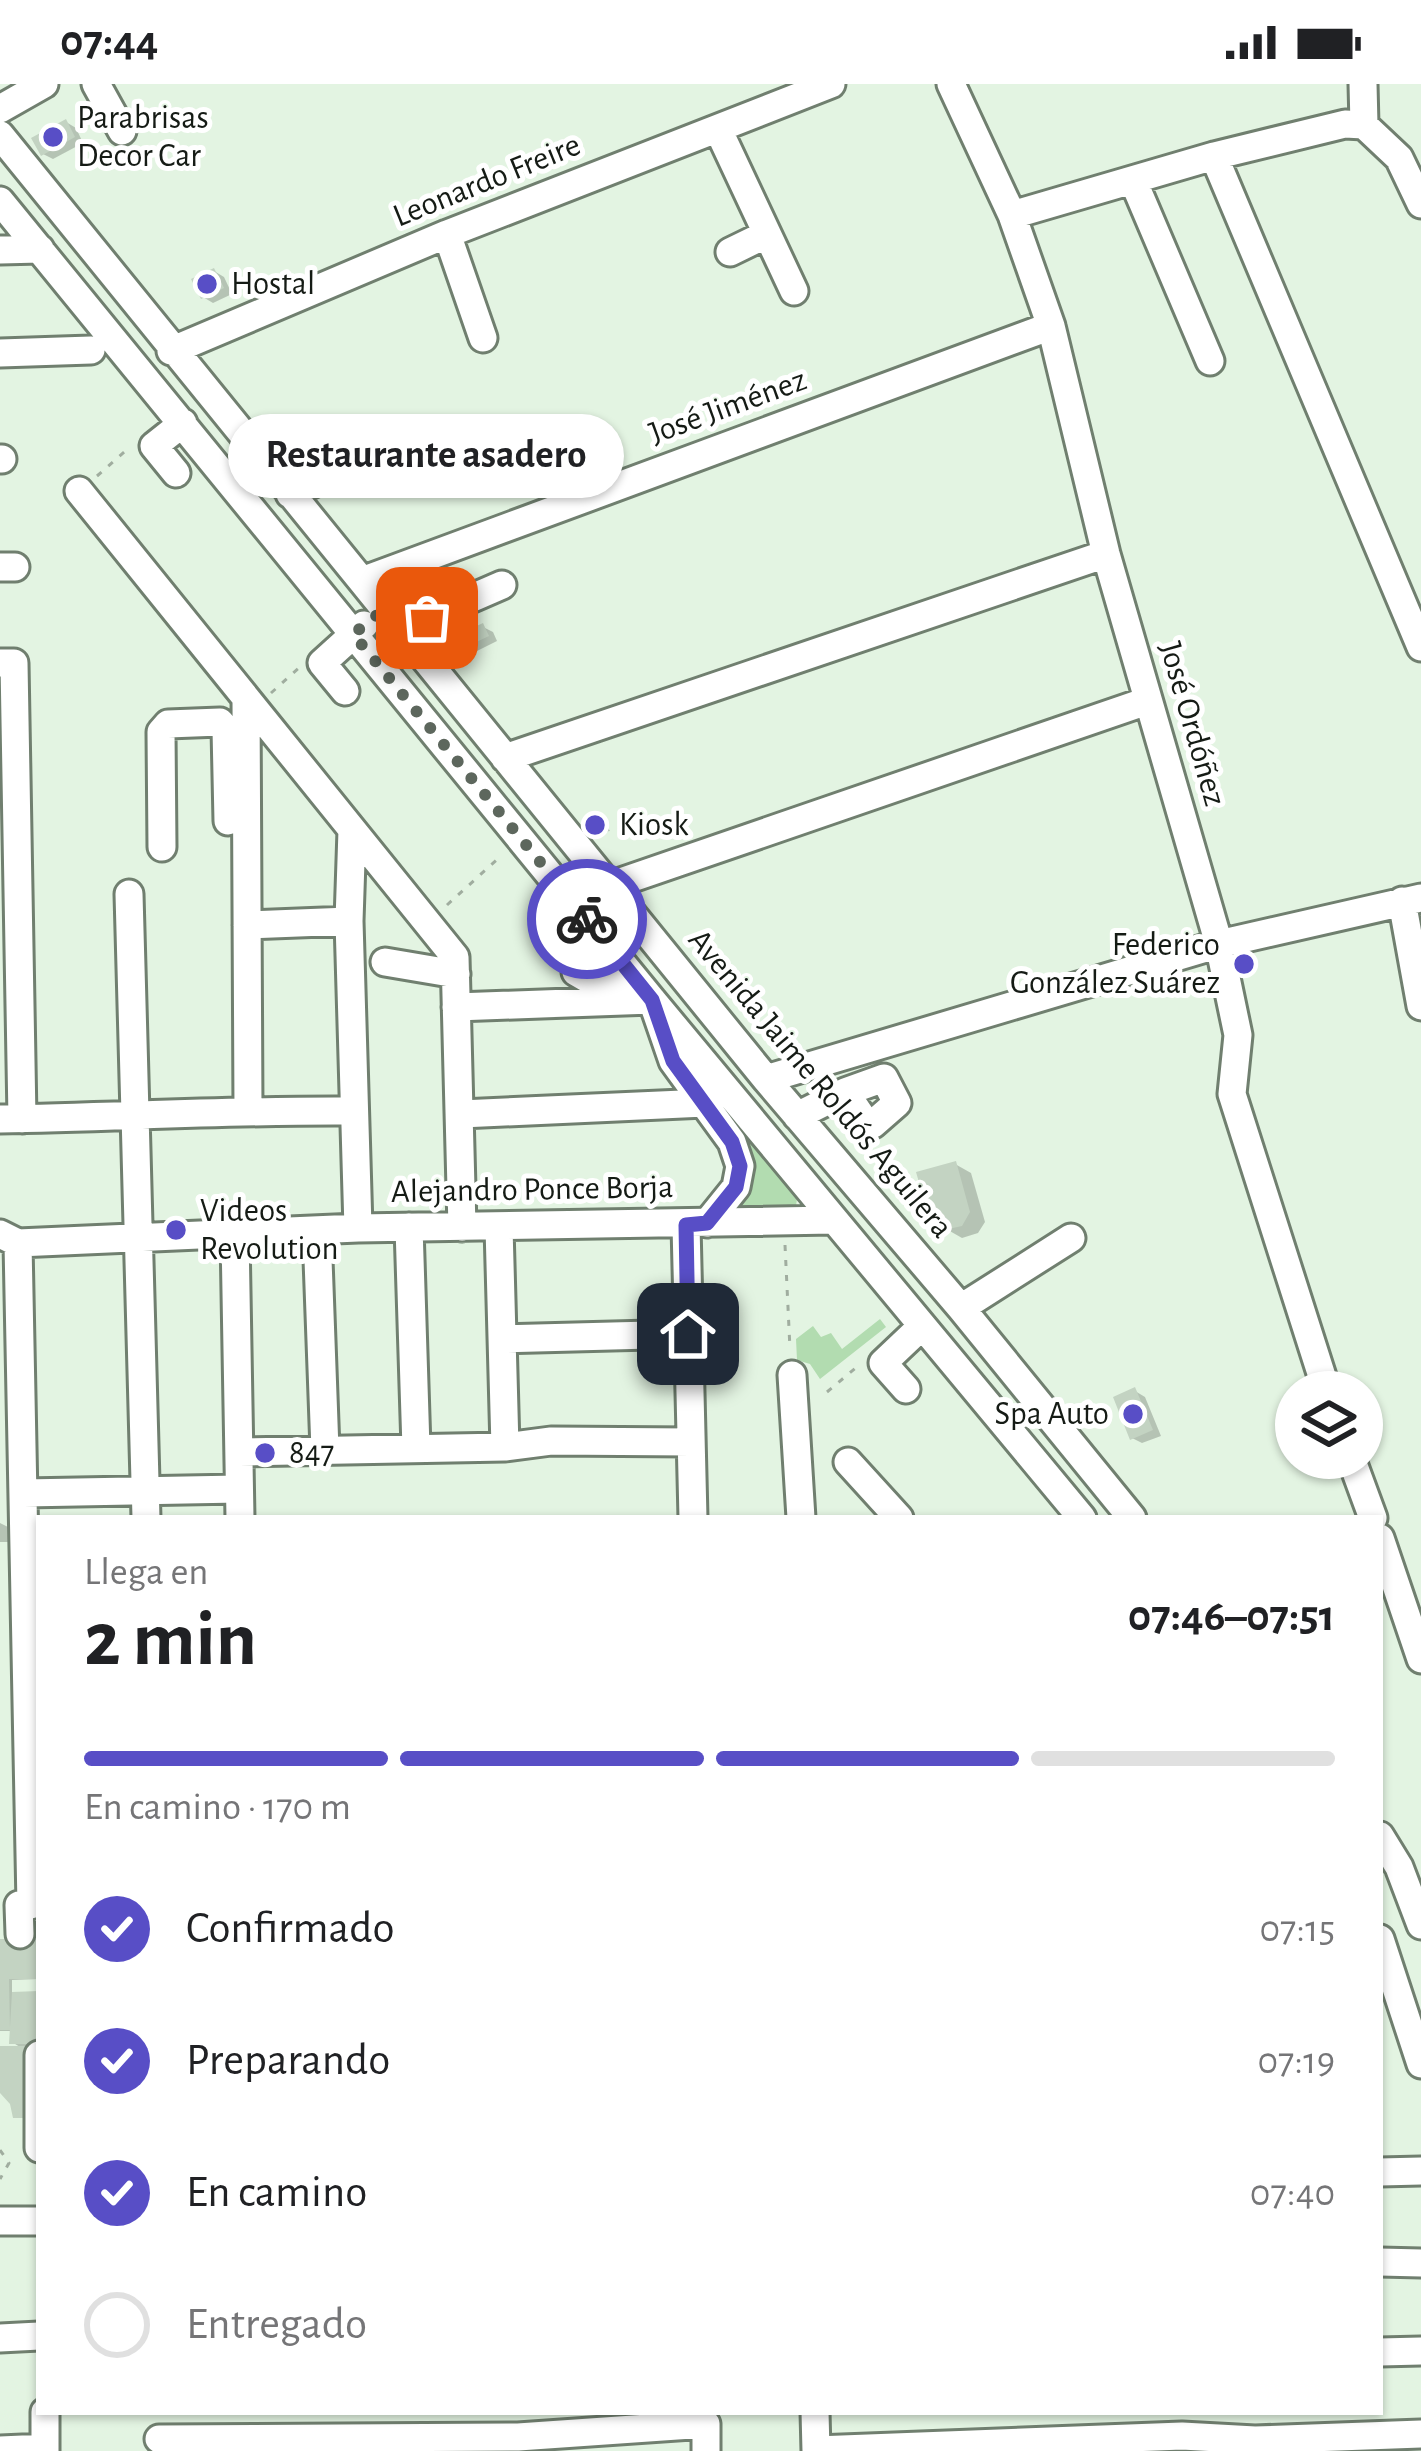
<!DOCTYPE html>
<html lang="es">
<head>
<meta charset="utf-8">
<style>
	body { margin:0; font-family:"Alegreya Sans",sans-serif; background:#f6f6f6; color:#202124; height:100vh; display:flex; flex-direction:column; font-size:45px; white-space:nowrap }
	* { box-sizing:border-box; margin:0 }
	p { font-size:39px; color:#757577 }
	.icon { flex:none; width:66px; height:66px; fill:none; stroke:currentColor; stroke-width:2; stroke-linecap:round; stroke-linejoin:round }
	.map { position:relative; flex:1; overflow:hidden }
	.details { position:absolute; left:36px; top:1431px; width:1347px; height:900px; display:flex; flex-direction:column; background:#fff; border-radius:0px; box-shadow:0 3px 9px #0004 }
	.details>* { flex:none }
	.buttons { position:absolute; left:1275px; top:1287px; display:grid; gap:24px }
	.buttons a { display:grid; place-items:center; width:108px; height:108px; border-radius:50%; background:#fff; box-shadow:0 3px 9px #0004; font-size:60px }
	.pin { position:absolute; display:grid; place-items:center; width:102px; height:102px; color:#fff; margin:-51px; border-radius:24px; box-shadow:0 6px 18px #0006 }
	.courier { position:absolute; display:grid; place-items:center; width:120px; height:120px; margin:-60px; border:9px solid #584ec6; border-radius:50%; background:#fff; color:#222; box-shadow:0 3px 15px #0007 }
	.bubble { position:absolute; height:84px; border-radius:42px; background:#fff; box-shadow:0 3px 9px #0004; font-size:39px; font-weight:700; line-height:84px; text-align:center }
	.head em { font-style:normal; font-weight:700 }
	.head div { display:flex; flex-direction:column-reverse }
	.head { display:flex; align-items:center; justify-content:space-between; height:204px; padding:0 48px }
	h1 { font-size:78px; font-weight:700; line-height:90px }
	.bar { display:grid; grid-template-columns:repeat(4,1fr); gap:18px 12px; align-content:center; height:144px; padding:0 48px }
	.bar i { height:15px; border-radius:9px; background:#e0e0e0 }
	.bar .current { background:#584ec6 }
	.bar p { grid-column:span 4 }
	ol { padding:0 48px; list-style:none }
	li { display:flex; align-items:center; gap:36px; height:132px }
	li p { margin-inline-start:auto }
	li .icon { padding:12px; border-radius:50%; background:#584ec6; color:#fff; stroke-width:4 }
	li:last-child { color:#757577 }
	li i { width:66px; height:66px; border:6px solid #e0e0e0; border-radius:50% }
	.status { display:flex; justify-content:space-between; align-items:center; height:84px; padding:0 60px; background:#fff; direction:ltr }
	.status svg { height:33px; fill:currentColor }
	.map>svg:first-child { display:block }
</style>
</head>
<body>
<div class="status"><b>07:44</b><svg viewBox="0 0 49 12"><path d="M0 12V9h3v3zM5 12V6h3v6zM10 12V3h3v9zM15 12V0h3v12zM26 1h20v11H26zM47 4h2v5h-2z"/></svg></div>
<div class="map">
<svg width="1421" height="2367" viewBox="0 0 1421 2367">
	<rect width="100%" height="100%" fill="#e3f4e2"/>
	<!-- green -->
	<path fill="#b2dcb0" d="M 695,980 L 797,1115 L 796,1122 L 730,1125 L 744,1106 Z
		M 880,1235 L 886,1243 L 820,1295 L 810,1280 L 797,1276 L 796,1255 L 813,1242 L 821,1253 L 831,1249 L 842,1265 Z"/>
	<!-- shadow -->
	<path fill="#0003" d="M 66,38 L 76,44 L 83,59 L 53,75 L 43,70 Z
		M 214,187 L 224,193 L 232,210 L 213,219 L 203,213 Z
		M 317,348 L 327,353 L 343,378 L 309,388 Z
		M 443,488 L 453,494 L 462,513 L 434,528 Z
		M 483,543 L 493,548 L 497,557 L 463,574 L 453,568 Z
		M 600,737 L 605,739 L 610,747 L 597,749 L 587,740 Z
		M 695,854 L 707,867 L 702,871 L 689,857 Z
		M 955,1080 L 971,1089 L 985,1138 L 978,1149 L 962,1154 L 934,1138 Z
		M 1135,1307 L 1145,1313 L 1161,1352 L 1142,1359 L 1132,1354 Z
		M 0,1439 L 12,1445 L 12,1458 L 0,1458 Z
		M 39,1858 L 39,1895 L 12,1896 L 12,1911 L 39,1910 L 39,2016 L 35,2034 L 19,2034 L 8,2010 L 0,2007 L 0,1965 L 23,1965 L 12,1958 L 12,1947 L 0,1947 L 0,1871 Z"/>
	<!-- building -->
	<path fill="#c3d3c2" d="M 66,35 L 75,53 L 41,72 L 31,54 Z
		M 214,184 L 224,204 L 201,215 L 191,195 Z
		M 317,344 L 335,372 L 307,390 L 290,362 Z
		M 443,485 L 454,507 L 421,524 L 410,502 Z
		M 483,539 L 489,552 L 451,570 L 445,557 Z
		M 956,1077 L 970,1128 L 962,1142 L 944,1146 L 931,1140 L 916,1088 Z
		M 1135,1303 L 1153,1346 L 1130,1356 L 1113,1313 Z
		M 0,1855 L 39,1855 L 39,1895 L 9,1895 L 10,1946 L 0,1946 Z
		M 39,1907 L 36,1960 L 9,1960 L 12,1908 Z
		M 0,1962 L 31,1962 L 32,2034 L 13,2034 L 10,2020 L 0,2009 Z"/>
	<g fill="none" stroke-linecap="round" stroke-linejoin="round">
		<!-- minor casing -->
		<g stroke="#707f6f" stroke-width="33">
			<path id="minor" d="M 96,0 L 122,47
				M 951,0 L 1012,131 L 1051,242 L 1106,470 L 1219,860 L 1238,951 L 1232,1010 L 1327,1308
				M 1363,0 L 1364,41
				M 0,25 L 44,0
				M 1364,41 L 1399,74 L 1421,120
				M 718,45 L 794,207
				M 0,51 L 766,995 L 961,1224 L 1132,1434
				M 1214,72 L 1421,563
				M 1133,96 L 1210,277
				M 0,117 L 652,916 L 1082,1434
				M 1012,131 L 1214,72 L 1345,40 L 1364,41
				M 447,150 L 483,254
				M 0,166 L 40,165
				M 730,168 L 767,150
				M 171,267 L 447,150 L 831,0
				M 0,269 L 91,266
				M 0,375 L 2,375
				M 176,389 L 154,362 L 183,339
				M 79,407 L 455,873 L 462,1143
				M 290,410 L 406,356
				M 0,483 L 15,483
				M 362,497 L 1051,242
				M 403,544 L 502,501
				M 0,579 L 14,579 L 22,1035
				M 345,607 L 322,579 L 364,541
				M 246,615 L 248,1026
				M 505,674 L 1106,470
				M 352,746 L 349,837 L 358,1144
				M 162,763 L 161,648 L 168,640 L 220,638 L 226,645 L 228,737
				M 609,802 L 1147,617
				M 129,810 L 146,1434
				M 1402,817 L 1421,922
				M 247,841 L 349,837
				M 385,878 L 456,890
				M 576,888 L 602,903 L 626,896
				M 456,923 L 652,916 L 673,977 L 732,1058 L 740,1082 L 736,1103 L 707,1139
				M 766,995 L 1219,860 L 1421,814
				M 461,1030 L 705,1019
				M 797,1032 L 845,1008 L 866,1039 L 873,1040 L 897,1019 L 884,994 L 845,1008
				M 0,1035 C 118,1033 235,1026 352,1027
				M 686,1141 L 693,1434
				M 409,1143 L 416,1364
				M 499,1143 L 505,1363
				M 317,1148 L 325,1366
				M 0,1150 L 18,1159 L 358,1144 L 833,1136
				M 235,1152 L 240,1434
				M 18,1159 L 31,1821
				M 961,1224 L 1071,1154
				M 503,1255 L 688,1250
				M 792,1291 L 801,1434
				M 906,1305 L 883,1279 L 922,1242
				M 239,1368 L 505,1363 L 551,1357 L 691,1358
				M 1351,1374 L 1373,1434
				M 848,1378 L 899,1434
				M 24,1409 L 239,1405
				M 1380,1454 L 1421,1575
				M 1380,1752 L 1399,1783 L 1421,1841
				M 19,1821 L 20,1850
				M 1380,1855 L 1421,1980
				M 39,1971 L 39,2064
				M 1380,2088 L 1421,2087
				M 0,2137 L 39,2137
				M 1380,2178 L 1421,2179
				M 0,2254 L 39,2252
				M 1380,2268 L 1421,2267
				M 45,2328 L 45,2367
				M 815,2328 L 816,2367
				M 159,2355 L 518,2353 L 706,2340 L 706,2367
				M 0,2366 L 45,2364
				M 816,2366 L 1182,2352 L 1255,2356 L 1421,2350"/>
		</g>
		<!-- path -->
		<path stroke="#a0ad9f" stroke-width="3" stroke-dasharray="6 9" stroke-linecap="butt" d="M 97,392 L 130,363
			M 271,609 L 300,583
			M 447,821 L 502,771
			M 785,1161 L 790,1265
			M 827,1308 L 858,1282
			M 0,2066 L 9,2079 L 0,2095"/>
		<!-- minor -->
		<use href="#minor" stroke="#fff" stroke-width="27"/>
	</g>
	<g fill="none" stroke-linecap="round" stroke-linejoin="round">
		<!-- done -->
		<path stroke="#5d675d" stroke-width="12" stroke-dasharray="0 21.6" d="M 427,534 L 403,544 L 386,524 L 353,550 L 587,835"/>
		<!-- route -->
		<path stroke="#584ec6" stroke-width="15" d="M 587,835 L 652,916 L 673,977 L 732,1058 L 740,1082 L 736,1103 L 707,1139 L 686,1141 L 688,1250"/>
	</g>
	<!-- markers -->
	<g fill="#584ec6" stroke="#fff" stroke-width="4.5">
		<circle cx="53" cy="53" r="12"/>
		<circle cx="207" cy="200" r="12"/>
		<circle cx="595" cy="741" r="12"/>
		<circle cx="1244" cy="880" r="12"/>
		<circle cx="176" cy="1146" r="12"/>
		<circle cx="1133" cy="1330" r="12"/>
		<circle cx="265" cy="1369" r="12"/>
	</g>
	<g text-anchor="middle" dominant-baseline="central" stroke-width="10" stroke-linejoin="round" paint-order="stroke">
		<!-- poi labels -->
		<g font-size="33" fill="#151b15" stroke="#fff" text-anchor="start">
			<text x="77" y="34">Parabrisas<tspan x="77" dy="38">Decor Car</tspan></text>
			<text x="231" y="200">Hostal</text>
			<text x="619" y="741">Kiosk</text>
			<text x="1220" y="861" text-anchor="end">Federico<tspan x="1220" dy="38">González Suárez</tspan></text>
			<text x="200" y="1127">Videos<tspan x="200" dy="38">Revolution</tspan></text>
			<text x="1109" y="1330" text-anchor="end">Spa Auto</text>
			<text x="289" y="1369">847</text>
		</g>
		<!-- street labels -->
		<g font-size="33" fill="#151b15" stroke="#fff">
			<text transform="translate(487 97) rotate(-22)">Leonardo Freire</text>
			<text transform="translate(728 323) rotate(-20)">José Jiménez</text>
			<text transform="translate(1192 640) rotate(74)">José Ordóñez</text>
			<text transform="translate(820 1000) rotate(50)">Avenida Jaime Roldós Aguilera</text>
			<text transform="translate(532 1106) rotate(-1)">Alejandro Ponce Borja</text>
		</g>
	</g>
</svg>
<div class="buttons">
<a><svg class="icon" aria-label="layers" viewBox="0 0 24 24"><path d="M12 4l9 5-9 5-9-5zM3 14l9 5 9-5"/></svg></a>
</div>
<div class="pin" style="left:427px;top:534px;background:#ea580c"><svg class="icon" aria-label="bag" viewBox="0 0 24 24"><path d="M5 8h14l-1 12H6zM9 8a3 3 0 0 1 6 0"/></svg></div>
<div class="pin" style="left:688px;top:1250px;background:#1f2937"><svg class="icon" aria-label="home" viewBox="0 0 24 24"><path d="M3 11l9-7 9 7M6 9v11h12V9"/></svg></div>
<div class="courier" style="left:587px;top:835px"><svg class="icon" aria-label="bike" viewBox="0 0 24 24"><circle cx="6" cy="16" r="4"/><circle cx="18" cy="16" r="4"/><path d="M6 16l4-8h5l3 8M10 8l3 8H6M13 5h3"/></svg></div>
<div class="bubble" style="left:228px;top:330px;width:396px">Restaurante asadero</div>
<section class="details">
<div class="head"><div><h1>2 min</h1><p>Llega en</p></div><em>07:46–07:51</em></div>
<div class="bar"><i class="current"></i><i class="current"></i><i class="current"></i><i></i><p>En camino · 170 m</p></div>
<ol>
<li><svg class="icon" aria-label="check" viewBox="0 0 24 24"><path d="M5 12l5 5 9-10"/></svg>Confirmado<p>07:15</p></li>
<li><svg class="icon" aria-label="check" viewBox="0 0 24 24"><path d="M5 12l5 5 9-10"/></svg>Preparando<p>07:19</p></li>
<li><svg class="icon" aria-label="check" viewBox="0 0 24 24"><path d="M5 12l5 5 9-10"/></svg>En camino<p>07:40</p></li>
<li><i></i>Entregado</li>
</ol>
</section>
</div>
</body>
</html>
